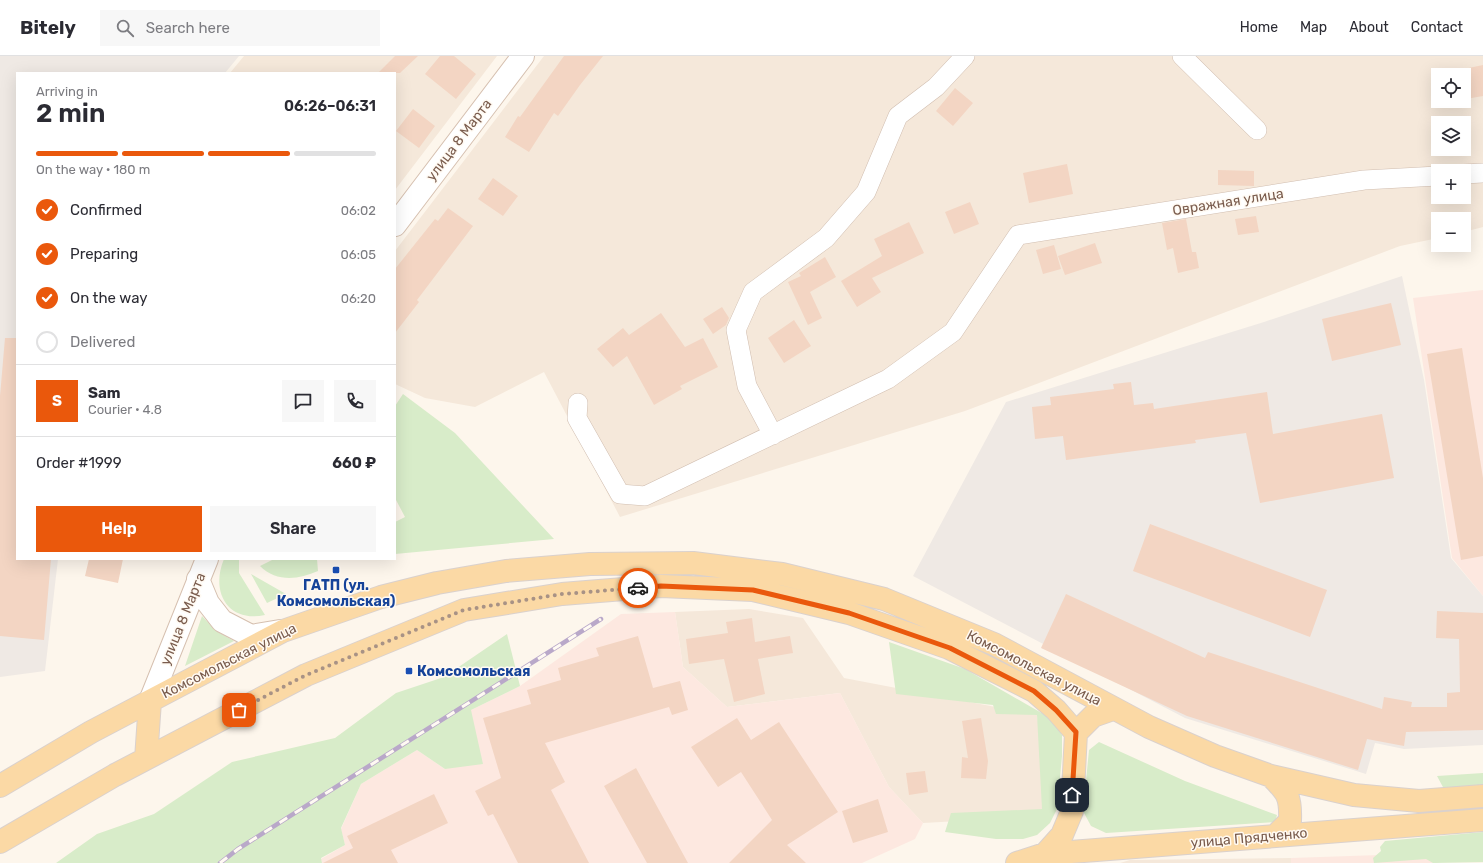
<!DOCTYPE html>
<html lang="en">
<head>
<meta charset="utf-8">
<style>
	body { margin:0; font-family:Rubik,sans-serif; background:#f7f7f7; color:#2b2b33; height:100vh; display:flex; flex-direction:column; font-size:15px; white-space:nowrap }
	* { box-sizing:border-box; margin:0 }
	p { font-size:13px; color:#7c7c81 }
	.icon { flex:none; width:22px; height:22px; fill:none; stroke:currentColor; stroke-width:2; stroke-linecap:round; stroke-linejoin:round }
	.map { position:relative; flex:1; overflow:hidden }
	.drawer { position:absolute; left:16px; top:16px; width:380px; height:488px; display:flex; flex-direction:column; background:#fff; border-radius:0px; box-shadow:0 4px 16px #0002 }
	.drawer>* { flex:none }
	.buttons { position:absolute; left:1431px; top:12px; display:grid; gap:8px }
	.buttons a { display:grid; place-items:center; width:40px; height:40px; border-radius:0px; background:#fff; box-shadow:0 4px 16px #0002; font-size:20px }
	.pin { position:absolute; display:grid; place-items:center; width:34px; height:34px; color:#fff; margin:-17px; border-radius:8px; box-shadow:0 2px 6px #0006 }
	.courier { position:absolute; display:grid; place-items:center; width:40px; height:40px; margin:-20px; border:3px solid #ea580c; border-radius:50%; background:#fff; color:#222; box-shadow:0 1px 5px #0007 }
	.overview em { font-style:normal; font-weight:600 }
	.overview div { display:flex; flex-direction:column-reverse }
	.overview { display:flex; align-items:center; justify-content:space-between; height:68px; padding:0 20px }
	h1 { font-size:26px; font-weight:600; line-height:30px }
	.bar { display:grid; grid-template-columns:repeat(4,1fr); gap:6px 4px; align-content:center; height:48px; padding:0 20px }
	.bar i { height:5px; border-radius:3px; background:#e1e1e2 }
	.bar .on { background:#ea580c }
	.bar p { grid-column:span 4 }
	.line { display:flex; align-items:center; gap:10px; padding:0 20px; border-top:1px solid #e1e1e2 }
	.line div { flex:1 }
	.round { display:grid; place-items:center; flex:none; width:42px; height:42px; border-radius:0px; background:#f7f7f7 }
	ol { padding:0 20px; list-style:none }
	li { display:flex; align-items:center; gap:12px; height:44px }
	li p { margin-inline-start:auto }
	li .icon { padding:4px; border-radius:50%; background:#ea580c; color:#fff; stroke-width:4 }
	li:last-child { color:#7c7c81 }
	li i { width:22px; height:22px; border:2px solid #e1e1e2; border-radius:50% }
	.cta { display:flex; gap:8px; margin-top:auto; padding:8px 20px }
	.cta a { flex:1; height:46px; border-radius:0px; background:#ea580c; color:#fff; font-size:16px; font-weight:600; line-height:46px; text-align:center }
	.cta a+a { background:#f7f7f7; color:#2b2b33 }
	header { display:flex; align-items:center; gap:24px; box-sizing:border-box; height:56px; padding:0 20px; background:#fff; border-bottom:1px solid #e1e1e2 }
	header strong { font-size:19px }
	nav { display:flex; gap:22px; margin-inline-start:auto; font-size:14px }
	.search { width:280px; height:36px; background:#f7f7f7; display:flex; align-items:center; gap:10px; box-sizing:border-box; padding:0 14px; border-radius:0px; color:#7c7c81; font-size:15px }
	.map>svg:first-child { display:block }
</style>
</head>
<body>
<header>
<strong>Bitely</strong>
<div class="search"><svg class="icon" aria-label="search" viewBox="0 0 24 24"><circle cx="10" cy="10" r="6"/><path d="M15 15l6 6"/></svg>Search here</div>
<nav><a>Home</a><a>Map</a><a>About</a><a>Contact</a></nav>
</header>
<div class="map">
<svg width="1483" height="807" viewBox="0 0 1483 807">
	<rect width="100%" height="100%" fill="#fdf6ec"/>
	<!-- residential -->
	<path fill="#f5e8da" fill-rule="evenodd" d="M 244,0 L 497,0 L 395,134 L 395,17 L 230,17 Z
		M 544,0 L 1483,0 L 1483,171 L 1464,176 L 1464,163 L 1438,163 L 1438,182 L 1400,190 L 965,355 L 620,461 L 544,316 L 475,351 L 425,342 L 395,328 L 395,195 ZM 1438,19 L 1464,19 L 1464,45 L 1438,45 ZM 1438,67 L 1464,67 L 1464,93 L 1438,93 ZM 1438,115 L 1464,115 L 1464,141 L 1438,141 Z
		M 749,553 L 803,562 L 844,622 L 1037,659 L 1050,760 L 923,767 L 889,731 L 840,637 L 727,651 L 683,611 L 675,556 Z
		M 1291,802 L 1291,807 L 1120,807 L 1130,804 Z"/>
	<!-- commercial -->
	<path fill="#fde8e0" d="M 1483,234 L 1483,540 L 1452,502 L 1413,242 Z
		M 675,556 L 683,611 L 727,651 L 840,637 L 889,731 L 923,767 L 915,783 L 862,807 L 322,807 L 321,803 L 345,789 L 341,773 L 361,728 L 417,694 L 445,713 L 471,654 L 520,630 L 621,558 Z
		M 1438,797 L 1439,807 L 1291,807 L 1291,802 Z"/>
	<!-- industrial -->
	<path fill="#efe9e4" d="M 0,0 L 239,0 L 225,17 L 17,17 L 17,503 L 58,503 L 45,615 L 0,621 Z
		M 1402,220 L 1424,324 L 1451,502 L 1483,540 L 1483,689 L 1404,693 L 1375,687 L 1366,718 L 1185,662 L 913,520 L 1006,346 L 1264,266 Z"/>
	<!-- green -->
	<path fill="#d8ecc9" d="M 403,338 L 455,377 L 554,483 L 395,498 L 395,466 L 405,461 L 395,442 L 395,350 Z
		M 224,503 L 239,503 L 239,517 L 265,559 C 228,567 210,536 224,503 Z
		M 274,503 L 317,503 L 318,515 C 298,524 276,526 260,510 Z
		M 251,518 L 286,538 L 267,547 Z
		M 202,560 L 216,575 L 234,585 L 185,610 Z
		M 507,578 L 520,630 L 471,654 L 483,708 L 445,713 L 417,694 L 361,728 L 341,772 L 345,789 L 321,802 L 322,807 L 56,807 L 97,778 L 154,758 L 232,706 L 335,682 L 396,637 L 444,621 Z
		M 889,586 L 965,613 L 1052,663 L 1062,679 L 1062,700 L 1057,753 L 1050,767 L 1037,779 L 1023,783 L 996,783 L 945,776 L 951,757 L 1042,753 L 1037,659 L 996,658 L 993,649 L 896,638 Z
		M 1099,686 L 1185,725 L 1277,759 L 1275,766 L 1106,777 L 1091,770 L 1083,755 L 1089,694 Z
		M 1483,717 L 1483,735 L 1444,733 L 1437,720 Z
		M 1483,776 L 1483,806 L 1433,807 L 1426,803 L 1374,807 L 1373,802 L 1381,795 L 1380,791 L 1385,785 Z"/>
	<!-- building -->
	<path fill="#f3d5c3" d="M 395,0 L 418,0 L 400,17 L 378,17 Z
		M 440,0 L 454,0 L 476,18 L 456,43 L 425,18 Z
		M 564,0 L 603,0 L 580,29 L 558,60 L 554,57 L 529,96 L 505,81 L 518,60 L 520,61 Z
		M 1483,9 L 1483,40 L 1466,43 L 1464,13 Z
		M 955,32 L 973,47 L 953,70 L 936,55 Z
		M 413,53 L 435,70 L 419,92 L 396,75 Z
		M 1067,108 L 1073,138 L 1029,147 L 1023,117 Z
		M 1218,114 L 1254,115 L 1254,130 L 1218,129 Z
		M 493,122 L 518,140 L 503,160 L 478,143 Z
		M 970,146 L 979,168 L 954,178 L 945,156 Z
		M 448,152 L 473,170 L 417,244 L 419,246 L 395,277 L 395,213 L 435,163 L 438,165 Z
		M 1256,160 L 1259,176 L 1238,179 L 1235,163 Z
		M 1186,163 L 1192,196 L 1196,196 L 1199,212 L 1178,217 L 1173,192 L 1167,194 L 1162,167 Z
		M 909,166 L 924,197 L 872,222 L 881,236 L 857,251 L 841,225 L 882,200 L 874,183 Z
		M 1095,187 L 1102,207 L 1065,219 L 1058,200 Z
		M 1054,189 L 1061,213 L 1043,218 L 1036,194 Z
		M 825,201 L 836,221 L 810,236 L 822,262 L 808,269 L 788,226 L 801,220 L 799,217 Z
		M 1391,247 L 1401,289 L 1332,305 L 1322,263 Z
		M 722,251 L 729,262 L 726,269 L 713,278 L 703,263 Z
		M 661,257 L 685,291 L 703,282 L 718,311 L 680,330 L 682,333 L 654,349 L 627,300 L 613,311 L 597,293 L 623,272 L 629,279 Z
		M 794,264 L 811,290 L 784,307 L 768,282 Z
		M 5,282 L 17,282 L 17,503 L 51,503 L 44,584 L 0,580 L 0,340 Z
		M 1462,292 L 1483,422 L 1483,500 L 1461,504 L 1427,298 Z
		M 1131,326 L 1134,349 L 1153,347 L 1154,353 L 1267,336 L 1273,378 L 1382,358 L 1394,422 L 1260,447 L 1246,377 L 1195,384 L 1196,387 L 1066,404 L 1063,380 L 1035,383 L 1032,351 L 1051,349 L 1050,341 L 1114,333 L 1113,328 Z
		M 1150,468 L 1327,534 L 1310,581 L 1133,515 Z
		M 89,503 L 123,503 L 118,527 L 85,520 Z
		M 1066,538 L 1205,602 L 1208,596 L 1382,653 L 1384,641 L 1412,646 L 1411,651 L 1447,651 L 1447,637 L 1460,636 L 1459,583 L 1436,582 L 1437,555 L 1483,557 L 1483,674 L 1406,676 L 1404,690 L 1367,683 L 1358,714 L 1187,660 L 1041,592 Z
		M 752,562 L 755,586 L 790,580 L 793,597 L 758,603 L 765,638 L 734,646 L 724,603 L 689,608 L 686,583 L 728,577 L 726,566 Z
		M 638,580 L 653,632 L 680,625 L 688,654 L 672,659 L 669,651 L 545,687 L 565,726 L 551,734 L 589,807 L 518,807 L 493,758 L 488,760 L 475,735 L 501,722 L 483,662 L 531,648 L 527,634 L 561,624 L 558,612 L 599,600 L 596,592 Z
		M 737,662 L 751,684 L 779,666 L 838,756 L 787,789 L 806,807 L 729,807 L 772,764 L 741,716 L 718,731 L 691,691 Z
		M 981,662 L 988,705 L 986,723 L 961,722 L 962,701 L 968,702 L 962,665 Z
		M 636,712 L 688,807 L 647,807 L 604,730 Z
		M 925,715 L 928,736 L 909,739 L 906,717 Z
		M 434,738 L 448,767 L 391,794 L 398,807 L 323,807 L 353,792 L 347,780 Z
		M 878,743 L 888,776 L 853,787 L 842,755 Z"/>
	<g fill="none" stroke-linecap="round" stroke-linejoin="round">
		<!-- street casing -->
		<g stroke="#d1beb0" stroke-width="20">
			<path id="street" d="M 1182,0 L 1257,74
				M 1464,118 L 1483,117
				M 578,347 L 577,362 L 620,438 L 645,440 L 888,323 L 953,276 L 1018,179 L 1364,124 L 1438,120
				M 773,379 L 747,330 L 736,274 L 753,236 L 826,182 L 866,136 L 898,60 L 936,31 L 965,0"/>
		</g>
		<!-- secondary casing -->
		<g stroke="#d6c0b0" stroke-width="24">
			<path id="secondary" d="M 395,169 L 523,0
				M 198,523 L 208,547 L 222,565 L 251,580 L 280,575
				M 150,645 L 207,503"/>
		</g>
		<!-- primary casing -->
		<g stroke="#dad1cd" stroke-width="24">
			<path id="primary" d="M 146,703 L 150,645
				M 1271,720 C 1288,737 1291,741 1290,765 L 1275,780
				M 0,730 L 91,676 L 283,575 L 381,541 L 437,527 L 506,515 L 590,508 L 693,507 L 782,518 L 884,543 L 994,588 L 1149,671 L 1215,700 L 1271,720 L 1354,739 L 1419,745 L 1483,740
				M 0,786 L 115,719 L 306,619 L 464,554 L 562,538 L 661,530 L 753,534 L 849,557 L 949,592 L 1034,635 L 1056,654 L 1076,677
				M 1045,798 L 1062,779 L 1072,755 L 1076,677 L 1093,660 L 1113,653
				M 1017,807 L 1045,798 L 1483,764"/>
		</g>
		<!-- street -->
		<use href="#street" stroke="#fff" stroke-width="19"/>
		<!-- secondary -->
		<use href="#secondary" stroke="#fff" stroke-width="22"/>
		<!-- primary -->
		<use href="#primary" stroke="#fbd9a5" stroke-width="22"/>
		<!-- rail casing -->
		<g stroke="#b9a8c9" stroke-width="4.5">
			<path id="rail" d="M 220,807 L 238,793 L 601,563"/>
		</g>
		<!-- rail -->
		<use href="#rail" stroke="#fffaf3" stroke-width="3" stroke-dasharray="9" stroke-linecap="butt"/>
	</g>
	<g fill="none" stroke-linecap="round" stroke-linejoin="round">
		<!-- done -->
		<path stroke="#a89285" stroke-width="4" stroke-dasharray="0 7.2" d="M 239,654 L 306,619 L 464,554 L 562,538 L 638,532"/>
		<!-- route -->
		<path stroke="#ea580c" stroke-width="5" d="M 638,532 L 661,530 L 753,534 L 849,557 L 950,592 L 1034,635 L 1056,654 L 1076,676 L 1072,739"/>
	</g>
	<!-- markers -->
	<g fill="#1a4fb4" stroke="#fffaf3" stroke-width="1.5">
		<rect x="332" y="510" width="8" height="8" rx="2"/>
		<rect x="405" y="611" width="8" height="8" rx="2"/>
	</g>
	<g text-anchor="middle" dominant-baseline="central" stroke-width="3" stroke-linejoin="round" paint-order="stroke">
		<!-- street labels -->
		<g font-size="14" fill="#7a5c4d" stroke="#fffaf3">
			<text transform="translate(459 84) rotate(-53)">улица 8 Марта</text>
			<text transform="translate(1228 146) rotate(-9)">Овражная улица</text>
			<text transform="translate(183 563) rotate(-68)">улица 8 Марта</text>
			<text transform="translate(229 605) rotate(-27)">Комсомольская улица</text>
			<text transform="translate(1034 612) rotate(27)">Комсомольская улица</text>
			<text transform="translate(1249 782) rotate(-5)">улица Прядченко</text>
		</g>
		<!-- transit labels -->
		<g font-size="14" font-weight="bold" fill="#164399" stroke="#fffaf3">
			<text x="336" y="529">ГАТП (ул.<tspan x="336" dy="16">Комсомольская)</tspan></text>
			<text x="417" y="615" text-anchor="start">Комсомольская</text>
		</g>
	</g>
</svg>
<div class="buttons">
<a><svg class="icon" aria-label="locate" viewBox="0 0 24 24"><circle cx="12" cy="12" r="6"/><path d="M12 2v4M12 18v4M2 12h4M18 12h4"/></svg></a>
<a><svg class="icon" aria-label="layers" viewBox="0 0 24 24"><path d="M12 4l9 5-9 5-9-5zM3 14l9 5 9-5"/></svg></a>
<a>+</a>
<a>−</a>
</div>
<div class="pin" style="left:239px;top:654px;background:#ea580c"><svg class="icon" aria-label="bag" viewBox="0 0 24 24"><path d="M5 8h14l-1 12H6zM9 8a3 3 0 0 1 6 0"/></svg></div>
<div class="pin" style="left:1072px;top:739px;background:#1f2937"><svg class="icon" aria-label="home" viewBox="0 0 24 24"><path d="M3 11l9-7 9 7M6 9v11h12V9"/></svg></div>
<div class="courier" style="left:638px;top:532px"><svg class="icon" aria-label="car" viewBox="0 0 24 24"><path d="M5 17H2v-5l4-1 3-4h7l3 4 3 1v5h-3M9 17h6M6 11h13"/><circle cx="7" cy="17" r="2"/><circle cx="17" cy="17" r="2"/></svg></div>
<section class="drawer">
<div class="overview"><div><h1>2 min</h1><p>Arriving in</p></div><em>06:26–06:31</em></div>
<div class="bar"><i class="on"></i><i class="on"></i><i class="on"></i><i></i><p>On the way · 180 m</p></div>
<ol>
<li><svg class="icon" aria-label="check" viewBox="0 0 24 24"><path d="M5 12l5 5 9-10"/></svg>Confirmed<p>06:02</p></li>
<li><svg class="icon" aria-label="check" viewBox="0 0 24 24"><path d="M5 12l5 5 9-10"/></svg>Preparing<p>06:05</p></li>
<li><svg class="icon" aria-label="check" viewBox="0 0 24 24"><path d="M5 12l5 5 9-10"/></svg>On the way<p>06:20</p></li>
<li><i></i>Delivered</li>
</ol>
<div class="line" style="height:72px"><b class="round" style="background:#ea580c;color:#fff">S</b><div><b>Sam</b><p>Courier · 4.8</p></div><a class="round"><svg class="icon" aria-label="chat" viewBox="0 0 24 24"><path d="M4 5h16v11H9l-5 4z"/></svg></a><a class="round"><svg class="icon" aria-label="phone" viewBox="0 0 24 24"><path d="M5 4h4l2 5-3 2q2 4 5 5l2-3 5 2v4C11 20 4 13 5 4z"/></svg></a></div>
<div class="line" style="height:52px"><div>Order #1999</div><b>660 ₽</b></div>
<div class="cta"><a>Help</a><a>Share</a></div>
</section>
</div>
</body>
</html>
